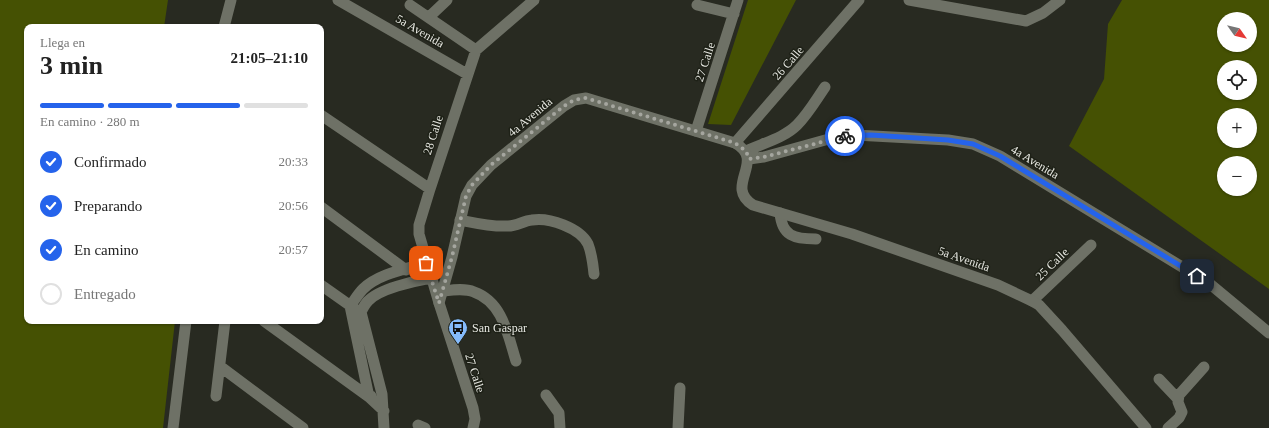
<!DOCTYPE html>
<html lang="es">
<head>
<meta charset="utf-8">
<style>
	body { margin:0; font-family:Georgia,serif; background:#f6f6f6; color:#222; height:100vh; display:flex; flex-direction:column; font-size:15px; white-space:nowrap }
	* { box-sizing:border-box; margin:0 }
	p { font-size:13px; color:#767676 }
	.icon { flex:none; width:22px; height:22px; fill:none; stroke:currentColor; stroke-width:2; stroke-linecap:round; stroke-linejoin:round }
	.map { position:relative; flex:1; overflow:hidden }
	.panel { position:absolute; left:24px; top:24px; width:300px; height:300px; display:flex; flex-direction:column; background:#fff; border-radius:8px; box-shadow:0 1px 3px #0004 }
	.panel>* { flex:none }
	.needle { width:26px; rotate:124deg }
	.tools { position:absolute; left:1217px; top:12px; display:grid; gap:8px }
	.tools a { display:grid; place-items:center; width:40px; height:40px; border-radius:50%; background:#fff; box-shadow:0 1px 3px #0004; font-size:20px }
	.pin { position:absolute; display:grid; place-items:center; width:34px; height:34px; color:#fff; margin:-17px; border-radius:8px; box-shadow:0 2px 6px #0006 }
	.courier { position:absolute; display:grid; place-items:center; width:40px; height:40px; margin:-20px; border:3px solid #2563eb; border-radius:50%; background:#fff; color:#222; box-shadow:0 1px 5px #0007 }
	.overview em { font-style:normal; font-weight:800 }
	.overview div { display:flex; flex-direction:column-reverse }
	.overview { display:flex; align-items:center; justify-content:space-between; height:68px; padding:0 16px }
	h1 { font-size:26px; font-weight:800; line-height:30px }
	.bar { display:grid; grid-template-columns:repeat(4,1fr); gap:6px 4px; align-content:center; height:48px; padding:0 16px }
	.bar i { height:5px; border-radius:3px; background:#e0e0e0 }
	.bar .active { background:#2563eb }
	.bar p { grid-column:span 4 }
	ol { padding:0 16px; list-style:none }
	li { display:flex; align-items:center; gap:12px; height:44px }
	li p { margin-inline-start:auto }
	li .icon { padding:4px; border-radius:50%; background:#2563eb; color:#fff; stroke-width:4 }
	li:last-child { color:#767676 }
	li i { width:22px; height:22px; border:2px solid #e0e0e0; border-radius:50% }
	.map>svg:first-child { display:block }
</style>
</head>
<body>
<div class="map">
<svg width="1269" height="428" viewBox="0 0 1269 428">
	<rect width="100%" height="100%" fill="#282a21"/>
	<!-- green -->
	<path fill="#455103" fill-rule="evenodd" d="M 0,0 L 168,0 L 164,27 L 27,27 L 27,321 L 175,321 L 163,428 L 0,428 Z
		M 748,0 L 796,0 L 731,125 L 708,124 Z
		M 1122,0 L 1269,0 L 1269,289 L 1069,146 L 1104,79 L 1108,24 ZM 1224,19 L 1250,19 L 1250,45 L 1224,45 ZM 1224,67 L 1250,67 L 1250,93 L 1224,93 ZM 1224,115 L 1250,115 L 1250,141 L 1224,141 ZM 1224,163 L 1250,163 L 1250,189 L 1224,189 Z"/>
	<g fill="none" stroke-linecap="round" stroke-linejoin="round">
		<!-- minor -->
		<path stroke="#6e7166" stroke-width="11" d="M 338,0 L 467,74
			M 909,0 L 1026,21 L 1043,13 L 1060,0
			M 410,5 L 476,50
			M 697,5 L 734,14
			M 429,17 L 447,0
			M 224,27 L 231,0
			M 321,115 L 430,189
			M 696,131 L 738,0
			M 735,143 L 859,0
			M 746,151 C 763,143 784,138 797,125 C 808,114 816,100 825,87
			M 749,159 L 764,157 L 836,137 L 855,135 L 948,140 L 973,144 L 1000,156 L 1210,284 L 1269,333
			M 321,207 L 406,270
			M 780,213 C 782,236 794,239 816,239
			M 460,220 C 475,223 492,227 508,226 C 517,226 523,221 532,220 C 549,217 580,228 588,244 C 592,254 593,264 594,274
			M 321,285 L 355,309
			M 443,291 C 452,290 465,288 474,292 C 503,302 508,336 516,361
			M 1032,301 L 1091,245
			M 439,303 L 419,234 L 419,225 L 430,189 L 476,50 L 534,0
			M 264,321 L 369,397 L 371,396
			M 221,367 L 303,428
			M 1159,379 L 1177,398
			M 546,395 L 559,413 L 560,428
			M 216,396 L 225,321
			M 384,411 L 369,397 L 350,306 C 354,301 358,294 363,289 C 378,274 406,269 426,263
			M 418,425 L 425,428
			M 173,428 L 186,321
			M 384,428 L 382,394 L 361,312 C 363,308 365,304 368,301 C 379,289 414,281 431,278
			M 678,428 L 680,388
			M 1168,428 L 1179,418 L 1182,412 L 1178,402 L 1179,395 L 1204,367"/>
		<!-- tertiary -->
		<path stroke="#6e7166" stroke-width="11" d="M 473,428 L 475,419 L 473,408 L 439,303 L 452,257 L 466,196 L 472,185 L 491,165 L 564,106 L 574,100 L 586,98 L 735,143 C 767,161 723,186 753,205 L 852,234 L 998,285 L 1032,301 L 1039,305 L 1062,330 L 1146,428"/>
	</g>
	<g fill="none" stroke-linecap="round" stroke-linejoin="round">
		<!-- done -->
		<path stroke="#a5a69f" stroke-width="4" stroke-dasharray="0 7.2" d="M 426,263 L 439,303 L 452,257 L 466,196 L 472,185 L 491,165 L 564,106 L 574,100 L 586,98 L 735,143 L 746,151 L 749,159 L 764,157 L 845,136"/>
		<!-- route -->
		<path stroke="#2563eb" stroke-width="5" d="M 845,136 L 871,135 L 948,140 L 973,144 L 1000,156 L 1197,276"/>
	</g>
	<!-- icons -->
	<defs>
		<g id="bus-pin" transform="scale(1)"><path d="M0 17L-7.5 6A9.5 9.5 0 1 1 7.5 6Z" fill="#85bbfb" stroke="#1e2117"/><path d="M-5-6H5V4H4V6H2V4H-2V6H-4V4H-5ZM-3.5-4V0h7V-4ZM-3.5 1.2v1.5H-2V1.2ZM2 1.2v1.5H3.5V1.2Z" fill="#111"/></g>
	</defs>
	<g fill-rule="evenodd">
		<use href="#bus-pin" x="458" y="328"/>
	</g>
	<g text-anchor="middle" dominant-baseline="central" stroke-width="3" stroke-linejoin="round" paint-order="stroke">
		<!-- street labels -->
		<g font-size="12" fill="#e8e9e3" stroke="#1e2117">
			<text transform="translate(420 31) rotate(30)">5a Avenida</text>
			<text transform="translate(705 62) rotate(-72)">27 Calle</text>
			<text transform="translate(788 63) rotate(-49)">26 Calle</text>
			<text transform="translate(530 117) rotate(-40)">4a Avenida</text>
			<text transform="translate(433 135) rotate(-72)">28 Calle</text>
			<text transform="translate(1035 162) rotate(31)">4a Avenida</text>
			<text transform="translate(964 259) rotate(19)">5a Avenida</text>
			<text transform="translate(1052 264) rotate(-44)">25 Calle</text>
			<text transform="translate(475 373) rotate(72)">27 Calle</text>
		</g>
		<!-- poi labels -->
		<g font-size="12" fill="#e8e9e3" stroke="#1e2117" text-anchor="start">
			<text x="472" y="328">San Gaspar</text>
		</g>
	</g>
</svg>
<div class="tools">
<a><svg class="needle" viewBox="-14 -14 28 28"><path d="M0-13l5 13h-10z" fill="#e53935"/><path d="M0 13l5-13h-10z" fill="#767676"/></svg></a>
<a><svg class="icon" aria-label="locate" viewBox="0 0 24 24"><circle cx="12" cy="12" r="6"/><path d="M12 2v4M12 18v4M2 12h4M18 12h4"/></svg></a>
<a>+</a>
<a>−</a>
</div>
<div class="pin" style="left:426px;top:263px;background:#ea580c"><svg class="icon" aria-label="bag" viewBox="0 0 24 24"><path d="M5 8h14l-1 12H6zM9 8a3 3 0 0 1 6 0"/></svg></div>
<div class="pin" style="left:1197px;top:276px;background:#1f2937"><svg class="icon" aria-label="home" viewBox="0 0 24 24"><path d="M3 11l9-7 9 7M6 9v11h12V9"/></svg></div>
<div class="courier" style="left:845px;top:136px"><svg class="icon" aria-label="bike" viewBox="0 0 24 24"><circle cx="6" cy="16" r="4"/><circle cx="18" cy="16" r="4"/><path d="M6 16l4-8h5l3 8M10 8l3 8H6M13 5h3"/></svg></div>
<section class="panel">
<div class="overview"><div><h1>3 min</h1><p>Llega en</p></div><em>21:05–21:10</em></div>
<div class="bar"><i class="active"></i><i class="active"></i><i class="active"></i><i></i><p>En camino · 280 m</p></div>
<ol>
<li><svg class="icon" aria-label="check" viewBox="0 0 24 24"><path d="M5 12l5 5 9-10"/></svg>Confirmado<p>20:33</p></li>
<li><svg class="icon" aria-label="check" viewBox="0 0 24 24"><path d="M5 12l5 5 9-10"/></svg>Preparando<p>20:56</p></li>
<li><svg class="icon" aria-label="check" viewBox="0 0 24 24"><path d="M5 12l5 5 9-10"/></svg>En camino<p>20:57</p></li>
<li><i></i>Entregado</li>
</ol>
</section>
</div>
</body>
</html>
